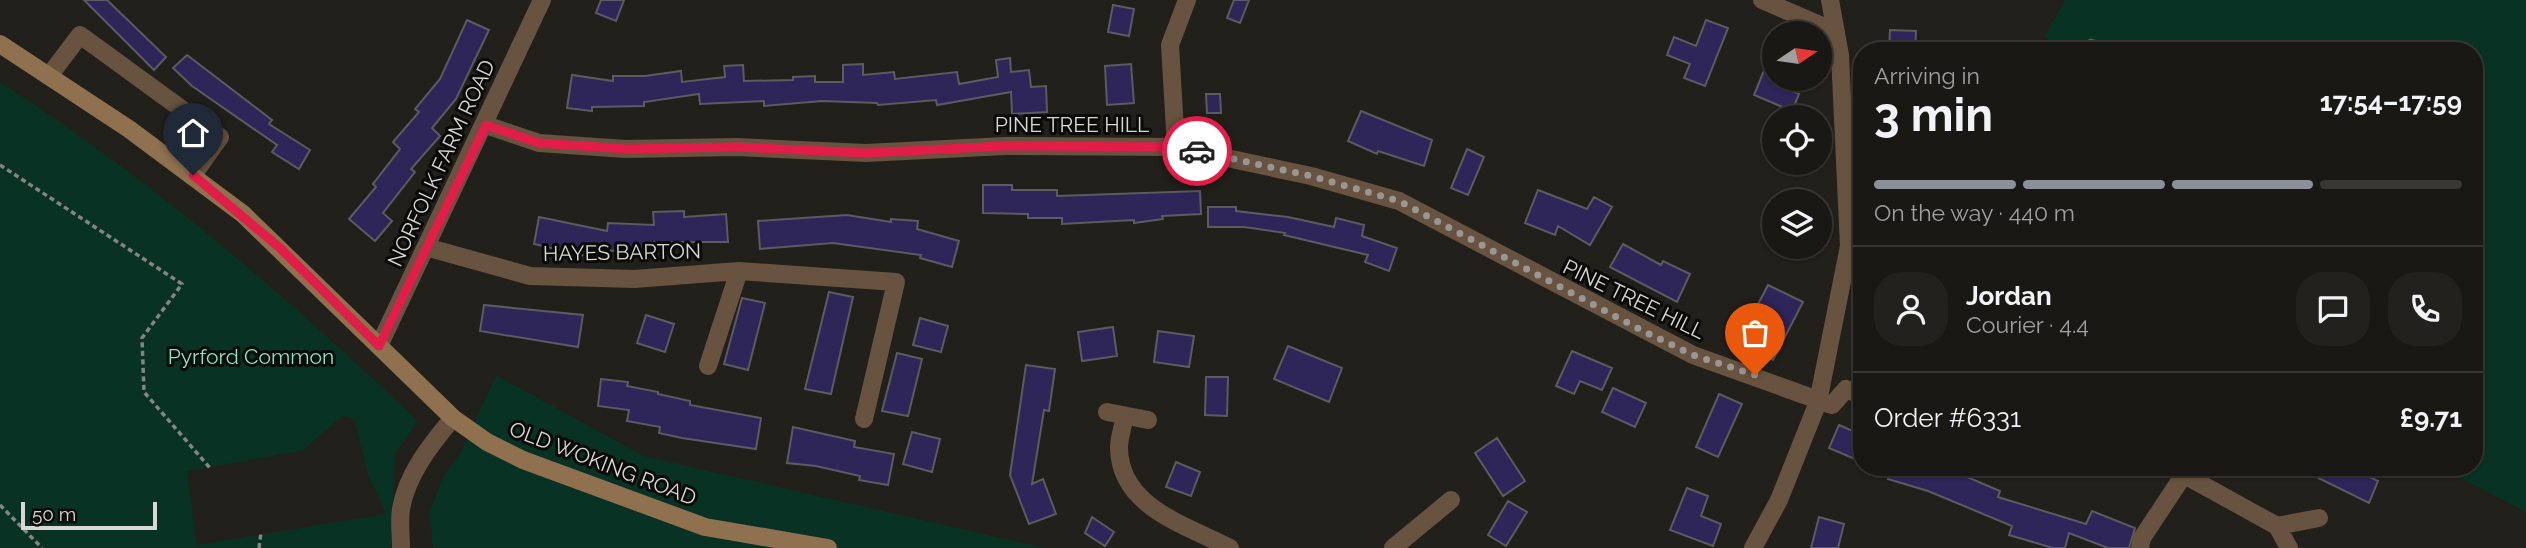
<!DOCTYPE html>
<html lang="en">
<head>
<meta charset="utf-8">
<style>
	body { margin:0; font-family:Raleway,sans-serif; background:#23211d; color:#f1f3f6; height:100vh; display:flex; flex-direction:column; font-size:26px; white-space:nowrap }
	* { box-sizing:border-box; margin:0 }
	p { font-size:23px; color:#9fa0a0 }
	.icon { flex:none; width:38px; height:38px; fill:none; stroke:currentColor; stroke-width:2; stroke-linecap:round; stroke-linejoin:round }
	.map { position:relative; flex:1; overflow:hidden }
	.details { position:absolute; left:1853px; top:42px; width:630px; height:434px; display:flex; flex-direction:column; background:#1a1814; border-radius:28px; box-shadow:0 2px 5px #0004,0 0 0 2px #383734 }
	.details>* { flex:none }
	.needle { width:46px; rotate:77deg }
	.fabs { position:absolute; left:1762px; top:21px; display:grid; gap:14px }
	.fabs a { display:grid; place-items:center; width:70px; height:70px; border-radius:50%; background:#1a1814; box-shadow:0 2px 5px #0004,0 0 0 2px #383734; font-size:35px }
	.scale { position:absolute; left:21px; bottom:18px; width:136px; box-sizing:border-box; padding-left:7px; border:4px solid #d8d7d3; border-top:0; font-size:19px; line-height:24px; white-space:nowrap; color:#d8d7d3; -webkit-text-stroke:5px #0a0a08; paint-order:stroke }
	.pin { position:absolute; display:grid; place-items:center; width:60px; height:60px; color:#fff; margin:-72px -30px; border-radius:50% 50% 50% 0; rotate:-45deg; box-shadow:0 0 7px #0007 }
	.pin .icon { rotate:45deg }
	.courier { position:absolute; display:grid; place-items:center; width:70px; height:70px; margin:-35px; border:5px solid #e11d48; border-radius:50%; background:#fff; color:#222; box-shadow:0 2px 9px #0007 }
	.summary em { font-style:normal; font-weight:700 }
	.summary div { display:flex; flex-direction:column-reverse }
	.summary { display:flex; align-items:center; justify-content:space-between; height:119px; padding:0 21px }
	h1 { font-size:46px; font-weight:700; line-height:52px }
	.bar { display:grid; grid-template-columns:repeat(4,1fr); gap:10px 7px; align-content:center; height:84px; padding:0 21px }
	.bar i { height:9px; border-radius:5px; background:#383734 }
	.bar .active { background:#8c9099 }
	.bar p { grid-column:span 4 }
	.line { display:flex; align-items:center; gap:18px; padding:0 21px; border-top:2px solid #383734 }
	.line div { flex:1 }
	.round { display:grid; place-items:center; flex:none; width:74px; height:74px; border-radius:28px; background:#23211d }
	.map>svg:first-child { display:block }
</style>
</head>
<body>
<div class="map">
<svg width="2526" height="548" viewBox="0 0 2526 548">
	<rect width="100%" height="100%" fill="#22201b"/>
	<!-- green -->
	<path fill="#083223" fill-rule="evenodd" d="M 2065,0 L 2526,0 L 2526,512 L 2439,467 L 2474,467 L 2474,51 L 2068,51 L 2044,37 Z
		M 0,82 C 152,180 287,296 418,421 L 395,454 L 391,548 L 0,548 ZM 343,416 L 354,419 L 368,474 L 386,514 L 197,545 L 187,471 L 302,451 Z
		M 496,375 L 644,456 L 1045,548 L 433,548 L 429,513 L 442,479 L 462,450 Z"/>
	<!-- building -->
	<path fill="#2e2559" stroke="#5b5b61" stroke-width="2" d="M 84,0 L 107,0 L 166,57 L 154,70 Z
		M 601,0 L 624,0 L 616,21 L 596,13 Z
		M 1234,0 L 1249,0 L 1240,23 L 1227,18 Z
		M 1113,5 L 1134,9 L 1129,36 L 1108,32 Z
		M 467,20 L 489,30 L 456,99 L 432,128 L 440,136 L 411,169 L 415,172 L 383,213 L 392,221 L 375,241 L 349,219 L 376,187 L 373,184 L 400,149 L 393,142 L 419,112 L 415,109 L 440,79 Z
		M 1706,20 L 1728,28 L 1705,86 L 1684,78 L 1690,64 L 1667,55 L 1674,37 L 1696,46 Z
		M 1890,30 L 1916,31 L 1915,51 L 1889,51 Z
		M 1774,46 L 1774,79 L 1779,79 L 1776,85 L 1799,94 L 1792,111 L 1754,95 Z
		M 187,55 L 272,120 L 269,124 L 310,150 L 299,169 L 272,152 L 277,145 L 192,86 L 173,68 Z
		M 1010,58 L 1011,72 L 1029,70 L 1031,87 L 1046,86 L 1047,112 L 1012,114 L 1011,92 L 937,105 L 936,100 L 878,105 L 877,103 L 822,101 L 764,106 L 764,101 L 700,104 L 699,94 L 644,102 L 644,106 L 592,107 L 592,111 L 567,108 L 572,75 L 613,81 L 613,76 L 645,76 L 681,71 L 682,82 L 725,77 L 724,66 L 743,65 L 744,81 L 793,80 L 793,77 L 815,76 L 815,82 L 843,82 L 843,65 L 863,64 L 863,75 L 894,72 L 895,79 L 957,72 L 959,84 L 998,77 L 996,60 Z
		M 1131,64 L 1134,103 L 1107,105 L 1105,66 Z
		M 1206,94 L 1220,94 L 1221,113 L 1207,113 Z
		M 1361,111 L 1432,140 L 1424,166 L 1378,151 L 1377,154 L 1348,141 Z
		M 1467,149 L 1484,157 L 1468,195 L 1451,188 Z
		M 983,185 L 1012,185 L 1012,190 L 1057,190 L 1057,196 L 1200,191 L 1201,214 L 1162,216 L 1163,219 L 1134,223 L 1134,220 L 1062,224 L 1062,218 L 1028,218 L 1028,214 L 983,213 Z
		M 1538,190 L 1587,209 L 1594,197 L 1612,207 L 1590,245 L 1558,226 L 1555,235 L 1525,223 Z
		M 1208,207 L 1236,207 L 1236,211 L 1288,217 L 1334,227 L 1336,218 L 1364,225 L 1362,236 L 1397,248 L 1389,271 L 1365,262 L 1368,255 L 1284,235 L 1285,233 L 1244,227 L 1208,227 Z
		M 684,211 L 684,217 L 726,214 L 728,242 L 644,242 L 644,252 L 591,250 L 590,257 L 534,244 L 539,217 L 607,231 L 608,223 L 654,225 L 653,212 Z
		M 847,215 L 891,222 L 891,219 L 918,221 L 917,229 L 959,241 L 952,267 L 920,258 L 921,255 L 833,243 L 760,249 L 758,221 Z
		M 1623,244 L 1661,265 L 1663,261 L 1690,274 L 1677,302 L 1610,267 Z
		M 1768,285 L 1803,302 L 1773,360 L 1738,342 Z
		M 829,292 L 853,297 L 831,394 L 805,389 Z
		M 742,298 L 765,303 L 748,370 L 724,364 Z
		M 484,305 L 583,315 L 578,347 L 480,331 Z
		M 646,315 L 674,324 L 665,352 L 637,343 Z
		M 920,318 L 948,326 L 941,352 L 913,345 Z
		M 1113,327 L 1117,356 L 1082,361 L 1078,332 Z
		M 1158,331 L 1194,336 L 1189,367 L 1154,362 Z
		M 1288,346 L 1342,368 L 1329,402 L 1274,379 Z
		M 1572,351 L 1612,368 L 1602,390 L 1580,381 L 1574,394 L 1556,386 Z
		M 897,353 L 922,359 L 908,416 L 882,411 Z
		M 1026,365 L 1055,369 L 1049,411 L 1044,410 L 1032,484 L 1043,479 L 1056,514 L 1029,524 L 1010,475 Z
		M 1206,377 L 1228,377 L 1227,416 L 1205,415 Z
		M 601,379 L 628,382 L 627,386 L 658,392 L 658,394 L 690,401 L 690,405 L 761,418 L 756,449 L 682,438 L 659,433 L 660,427 L 627,421 L 629,410 L 598,406 Z
		M 1613,388 L 1646,403 L 1635,427 L 1602,412 Z
		M 1719,394 L 1742,404 L 1718,457 L 1696,447 Z
		M 1839,425 L 1862,435 L 1862,462 L 1829,448 Z
		M 793,427 L 855,441 L 854,447 L 894,454 L 888,485 L 859,480 L 860,476 L 816,466 L 787,463 Z
		M 912,432 L 940,439 L 932,472 L 903,464 Z
		M 1497,438 L 1525,481 L 1503,496 L 1475,453 Z
		M 1176,462 L 1200,472 L 1191,496 L 1166,487 Z
		M 1892,467 L 1944,467 L 2000,491 L 1998,497 L 2086,524 L 2092,511 L 2135,528 L 2129,548 L 2108,548 L 2069,533 L 2065,548 L 2053,548 L 2009,535 L 2012,526 L 1928,491 L 1888,479 Z
		M 2296,467 L 2349,467 L 2378,481 L 2369,503 Z
		M 1687,488 L 1708,496 L 1701,516 L 1721,524 L 1713,546 L 1670,530 Z
		M 1508,501 L 1527,512 L 1506,546 L 1488,535 Z
		M 1092,517 L 1114,532 L 1105,546 L 1085,533 Z
		M 1819,517 L 1844,524 L 1838,548 L 1811,548 Z"/>
	<g fill="none" stroke-linecap="round" stroke-linejoin="round">
		<!-- path -->
		<path stroke="#868480" stroke-width="3.5" stroke-dasharray="5 3.5" stroke-linecap="butt" d="M 0,165 L 182,284 L 142,338 L 144,392 L 210,468
			M 0,505 L 42,548
			M 259,548 L 261,533"/>
		<!-- service -->
		<path stroke="#67533f" stroke-width="9" d="M 2091,43 L 2112,51"/>
		<!-- minor -->
		<path stroke="#67533f" stroke-width="18" d="M 1762,0 L 1836,32
			M 49,76 L 80,35 L 220,137 L 193,175
			M 486,125 L 539,143 L 626,149 L 736,147 L 866,153 L 1005,146 L 1176,147 L 1311,176 L 1399,201 L 1693,355 L 1832,405 L 1846,389 L 1862,396
			M 1176,147 L 1170,45 L 1187,0
			M 426,247 L 530,276 L 634,279 L 739,271 L 896,282 L 864,419
			M 379,346 L 542,0
			M 708,366 L 739,271
			M 1107,412 L 1148,420
			M 1125,416 C 1123,426 1119,438 1119,448 C 1120,508 1187,525 1230,548
			M 2036,467 L 2046,467
			M 2170,467 L 2277,526 L 2319,518
			M 2277,526 L 2289,548
			M 1393,548 L 1451,500
			M 1753,548 L 1779,500 L 1818,402 L 1849,246 L 1840,55 L 1830,0
			M 2140,548 L 2142,538 L 2185,473"/>
		<!-- tertiary -->
		<path stroke="#67533f" stroke-width="18" d="M 401,548 C 401,535 399,521 401,509 C 407,474 431,444 453,418"/>
		<!-- secondary -->
		<path stroke="#8f704f" stroke-width="18" d="M 0,44 L 129,129 L 243,214 L 453,418 L 487,442 L 523,460 L 705,527 L 828,548"/>
	</g>
	<g fill="none" stroke-linecap="round" stroke-linejoin="round">
		<!-- done -->
		<path stroke="#989793" stroke-width="7" stroke-dasharray="0 12.6" d="M 1197,151 L 1311,176 L 1399,201 L 1643,331 L 1693,355 L 1755,375"/>
		<!-- route -->
		<path stroke="#e11d48" stroke-width="9" d="M 193,175 L 280,248 L 379,346 L 486,125 L 539,143 L 626,149 L 736,147 L 866,153 L 1005,146 L 1175,147 L 1197,151"/>
	</g>
	<g text-anchor="middle" dominant-baseline="central" stroke-width="6" stroke-linejoin="round" paint-order="stroke">
		<!-- street labels -->
		<g font-size="21" fill="#d8d7d3" stroke="#0a0a08">
			<text x="1072" y="124">PINE TREE HILL</text>
			<text transform="translate(441 163) rotate(-65)">NORFOLK FARM ROAD</text>
			<text transform="translate(622 252) rotate(-1)">HAYES BARTON</text>
			<text transform="translate(1634 299) rotate(26)">PINE TREE HILL</text>
			<text transform="translate(603 463) rotate(21)">OLD WOKING ROAD</text>
		</g>
		<!-- park labels -->
		<g font-size="21" fill="#7feabd" stroke="#0a0a08">
			<text x="251" y="356">Pyrford Common</text>
		</g>
	</g>
</svg>
<div class="fabs">
<a><svg class="needle" viewBox="-14 -14 28 28"><path d="M0-13l5 13h-10z" fill="#e53935"/><path d="M0 13l5-13h-10z" fill="#9fa0a0"/></svg></a>
<a><svg class="icon" aria-label="locate" viewBox="0 0 24 24"><circle cx="12" cy="12" r="6"/><path d="M12 2v4M12 18v4M2 12h4M18 12h4"/></svg></a>
<a><svg class="icon" aria-label="layers" viewBox="0 0 24 24"><path d="M12 4l9 5-9 5-9-5zM3 14l9 5 9-5"/></svg></a>
</div>
<div class="scale">50 m</div>
<div class="pin" style="left:1755px;top:375px;background:#ea580c"><svg class="icon" aria-label="bag" viewBox="0 0 24 24"><path d="M5 8h14l-1 12H6zM9 8a3 3 0 0 1 6 0"/></svg></div>
<div class="pin" style="left:193px;top:175px;background:#1f2937"><svg class="icon" aria-label="home" viewBox="0 0 24 24"><path d="M3 11l9-7 9 7M6 9v11h12V9"/></svg></div>
<div class="courier" style="left:1197px;top:151px"><svg class="icon" aria-label="car" viewBox="0 0 24 24"><path d="M5 17H2v-5l4-1 3-4h7l3 4 3 1v5h-3M9 17h6M6 11h13"/><circle cx="7" cy="17" r="2"/><circle cx="17" cy="17" r="2"/></svg></div>
<section class="details">
<div class="summary"><div><h1>3 min</h1><p>Arriving in</p></div><em>17:54–17:59</em></div>
<div class="bar"><i class="active"></i><i class="active"></i><i class="active"></i><i></i><p>On the way · 440 m</p></div>
<div class="line" style="height:126px"><a class="round"><svg class="icon" aria-label="person" viewBox="0 0 24 24"><circle cx="12" cy="8" r="4"/><path d="M4 21q1-7 8-7t8 7"/></svg></a><div><b>Jordan</b><p>Courier · 4.4</p></div><a class="round"><svg class="icon" aria-label="chat" viewBox="0 0 24 24"><path d="M4 5h16v11H9l-5 4z"/></svg></a><a class="round"><svg class="icon" aria-label="phone" viewBox="0 0 24 24"><path d="M5 4h4l2 5-3 2q2 4 5 5l2-3 5 2v4C11 20 4 13 5 4z"/></svg></a></div>
<div class="line" style="height:91px"><div>Order #6331</div><b>£9.71</b></div>
</section>
</div>
</body>
</html>
